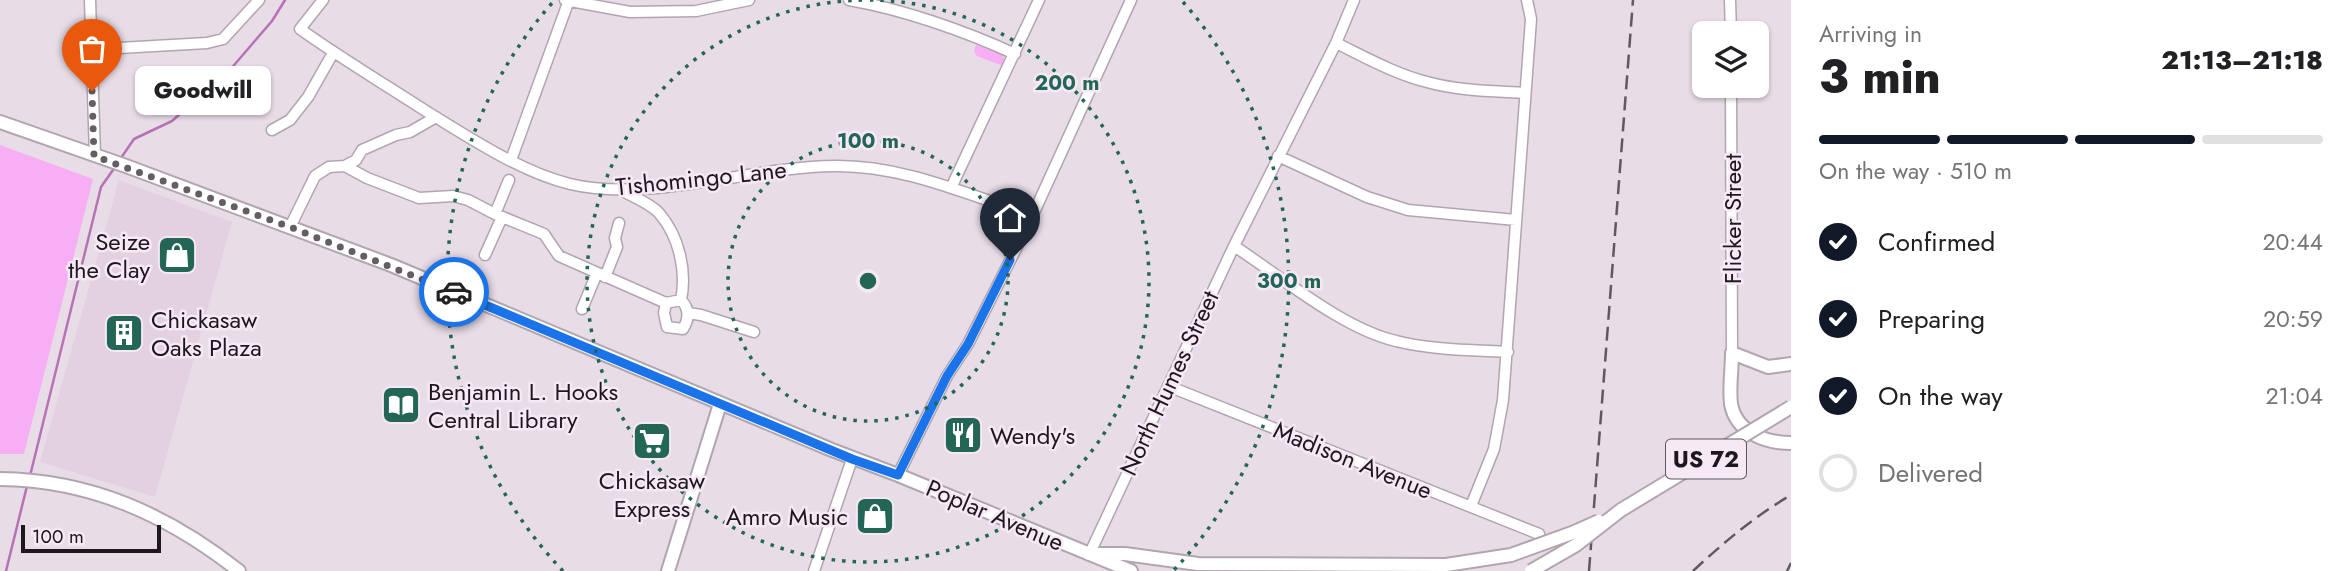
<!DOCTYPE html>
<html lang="en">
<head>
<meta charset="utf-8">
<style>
	body { margin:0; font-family:Jost,sans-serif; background:#f2f2f2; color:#202124; height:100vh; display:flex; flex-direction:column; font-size:26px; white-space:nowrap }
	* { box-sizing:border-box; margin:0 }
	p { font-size:23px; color:#757577 }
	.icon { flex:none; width:38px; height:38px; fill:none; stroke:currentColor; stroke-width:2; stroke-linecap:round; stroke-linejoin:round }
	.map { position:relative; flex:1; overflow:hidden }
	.sheet { display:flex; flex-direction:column; background:#fff; width:560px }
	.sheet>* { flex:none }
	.tools { position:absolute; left:1692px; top:21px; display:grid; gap:14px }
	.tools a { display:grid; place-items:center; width:77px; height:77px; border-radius:10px; background:#fff; box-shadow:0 2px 5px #0004; font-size:35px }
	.scale { position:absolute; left:21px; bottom:18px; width:140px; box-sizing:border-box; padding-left:7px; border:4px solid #1d181d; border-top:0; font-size:19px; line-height:24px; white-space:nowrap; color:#1d181d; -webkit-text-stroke:5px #f6e9f5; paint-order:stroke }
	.pin { position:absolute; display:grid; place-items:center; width:60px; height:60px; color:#fff; margin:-72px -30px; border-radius:50% 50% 50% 0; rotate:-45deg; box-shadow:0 0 7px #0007 }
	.pin .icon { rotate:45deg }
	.courier { position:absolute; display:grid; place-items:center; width:70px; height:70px; margin:-35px; border:5px solid #1a73e8; border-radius:50%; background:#fff; color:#222; box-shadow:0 2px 9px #0007 }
	.bubble { position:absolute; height:49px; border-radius:10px; background:#fff; box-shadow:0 2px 5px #0004; font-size:23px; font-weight:800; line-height:49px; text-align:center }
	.summary em { font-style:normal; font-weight:800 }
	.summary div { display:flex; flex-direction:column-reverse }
	.summary { display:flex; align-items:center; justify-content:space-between; height:119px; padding:0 28px }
	h1 { font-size:46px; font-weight:800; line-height:52px }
	.bar { display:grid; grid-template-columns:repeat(4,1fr); gap:10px 7px; align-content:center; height:84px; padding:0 28px }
	.bar i { height:9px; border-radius:5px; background:#e0e0e0 }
	.bar .active { background:#111827 }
	.bar p { grid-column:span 4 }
	ol { padding:0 28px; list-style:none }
	li { display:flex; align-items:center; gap:21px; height:77px }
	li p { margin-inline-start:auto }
	li .icon { padding:7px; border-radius:50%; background:#111827; color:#fff; stroke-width:4 }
	li:last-child { color:#757577 }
	li i { width:38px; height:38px; border:4px solid #e0e0e0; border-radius:50% }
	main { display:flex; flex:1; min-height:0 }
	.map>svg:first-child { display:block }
</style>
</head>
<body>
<main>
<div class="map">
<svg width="1791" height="571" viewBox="0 0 1791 571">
	<rect width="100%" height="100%" fill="#e8dce7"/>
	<!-- built -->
	<path fill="#e3d1e2" d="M 119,180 L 232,222 L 155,497 L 40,462 Z"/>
	<!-- green -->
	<path fill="#f8aef5" d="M 976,45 L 1002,54 L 1005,61 L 1003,66 L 977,56 L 974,51 Z
		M 0,145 L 93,179 L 24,454 L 0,454 Z"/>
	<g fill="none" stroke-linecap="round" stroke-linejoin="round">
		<!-- stream -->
		<path stroke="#b772b5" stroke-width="2.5" d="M 121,158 L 134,139 L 172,121 L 229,71 L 272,21 L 285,0
			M 30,476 L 101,187 L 115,167
			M 6,571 L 27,486"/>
		<!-- minor casing -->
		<g stroke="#b1a5b0" stroke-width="13">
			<path id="minor" d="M 90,0 L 95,156
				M 323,0 L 300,29 C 342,59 386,85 429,113 C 472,139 521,172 570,184 C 650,203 751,167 834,166 C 896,165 954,189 1013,209
				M 565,0 L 630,12 L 696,11 L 749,0
				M 849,0 C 902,9 965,31 1015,54
				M 1730,0 L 1731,33
				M 1336,43 C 1365,57 1395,74 1427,82 C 1459,91 1493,91 1525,93
				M 119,48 L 207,43 L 223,39 L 259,0
				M 1731,86 L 1732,353
				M 272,130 L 290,120 L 308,97 L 333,53
				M 1278,156 L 1367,197 L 1408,210 L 1516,220
				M 511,160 L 569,0
				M 345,166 L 367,178 L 419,198 L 453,196 L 468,200 L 495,214 L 544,234 L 559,256 L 666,303 L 681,300 C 690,309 689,319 683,329 L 667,327 L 664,313 L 666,303
				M 951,188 L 1039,0
				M 621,190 C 633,197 650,203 659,213 C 679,236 687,271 681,300
				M 495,214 L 509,180
				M 290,227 L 315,176 L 329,167 L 345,166 L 356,160 L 362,150 L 396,135 L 410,132 L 436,117
				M 1234,246 C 1280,276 1343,329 1396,341 C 1432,350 1471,350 1508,352
				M 485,255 L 502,217
				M 605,277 L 617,247 L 615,238 L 619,223
				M 582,309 L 597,273
				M 688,313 L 701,315 L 754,332
				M 1168,386 L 1539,534
				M 898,475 L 947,376 L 968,344 L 1031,219 L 1131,0
				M 1471,506 L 1494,449 L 1503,400 L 1531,19 L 1527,0
				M 1089,555 L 1234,246 L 1336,43 L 1354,0
				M 814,571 L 852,459"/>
		</g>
		<!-- major casing -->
		<g stroke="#b1a5b0" stroke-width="16">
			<path id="major" d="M 0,122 L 126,166 L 391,265 L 832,450 L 898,475 L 1131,571
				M 1791,364 L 1768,367 L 1732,353 C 1732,369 1729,388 1731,404 C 1736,432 1765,443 1791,443
				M 0,479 C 91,480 168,515 239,571
				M 1096,554 L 1125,554 L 1198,564 L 1446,565
				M 668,571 L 720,404"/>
		</g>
		<!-- minor -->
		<use href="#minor" stroke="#fff" stroke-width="10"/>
		<!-- major -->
		<use href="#major" stroke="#fff" stroke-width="12"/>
		<!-- rail -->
		<path stroke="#605960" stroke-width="2.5" stroke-dasharray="14 7" stroke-linecap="butt" d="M 1589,571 L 1633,0
			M 1693,571 C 1723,543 1755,516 1791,495
			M 1787,571 L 1791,563"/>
		<!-- major-bridge casing -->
		<g stroke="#b1a5b0" stroke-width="16" stroke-linecap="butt">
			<path id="major-bridge" d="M 1446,565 L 1511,555 L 1572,533 L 1599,521
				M 1531,571 L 1576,545 L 1621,510 L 1791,407"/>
		</g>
		<!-- major-bridge -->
		<use href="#major-bridge" stroke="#fff" stroke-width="12"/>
	</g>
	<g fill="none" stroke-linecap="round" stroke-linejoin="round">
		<!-- done -->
		<path stroke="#645d64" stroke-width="7" stroke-dasharray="0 12.6" d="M 92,91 L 94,156 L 290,227 L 454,292"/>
		<!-- route -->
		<path stroke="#1a73e8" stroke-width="9" d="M 454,292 L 852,459 L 898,475 L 947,376 L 968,344 L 1010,260"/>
	</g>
	<!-- distance rings -->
	<g fill="none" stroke="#236656" stroke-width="3.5" stroke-dasharray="3.5 7">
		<circle cx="868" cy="281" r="140"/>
		<path d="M870 0A281 281 0 1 1 866 0"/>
		<path d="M563 571A421 421 0 0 1 553 2M1183 2A421 421 0 0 1 1173 571"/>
	</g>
	<!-- icons -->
	<defs>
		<g id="shop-square" transform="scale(2.0125)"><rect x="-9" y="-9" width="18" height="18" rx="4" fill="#236656" stroke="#f6e9f5"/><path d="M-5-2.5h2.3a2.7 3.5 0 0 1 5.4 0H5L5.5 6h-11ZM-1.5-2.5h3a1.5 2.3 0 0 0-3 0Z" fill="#fff"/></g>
		<g id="building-square" transform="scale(2.0125)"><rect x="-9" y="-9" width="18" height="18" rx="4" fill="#236656" stroke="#f6e9f5"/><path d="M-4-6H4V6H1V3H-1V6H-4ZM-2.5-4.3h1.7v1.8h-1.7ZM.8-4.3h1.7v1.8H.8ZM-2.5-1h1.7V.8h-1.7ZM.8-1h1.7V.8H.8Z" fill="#fff"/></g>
		<g id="library-square" transform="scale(2.0125)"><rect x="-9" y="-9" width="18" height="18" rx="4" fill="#236656" stroke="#f6e9f5"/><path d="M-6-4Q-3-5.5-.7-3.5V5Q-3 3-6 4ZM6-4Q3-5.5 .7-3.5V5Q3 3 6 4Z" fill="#fff"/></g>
		<g id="restaurant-square" transform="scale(2.0125)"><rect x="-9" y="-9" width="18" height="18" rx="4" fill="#236656" stroke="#f6e9f5"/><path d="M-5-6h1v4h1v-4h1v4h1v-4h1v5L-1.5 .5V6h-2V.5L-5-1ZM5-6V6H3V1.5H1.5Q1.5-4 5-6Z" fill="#fff"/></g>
		<g id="supermarket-square" transform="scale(2.0125)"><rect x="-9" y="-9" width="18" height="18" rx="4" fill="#236656" stroke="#f6e9f5"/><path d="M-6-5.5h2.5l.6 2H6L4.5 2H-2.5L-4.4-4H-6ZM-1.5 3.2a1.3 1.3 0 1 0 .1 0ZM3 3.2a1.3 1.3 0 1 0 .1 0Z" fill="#fff"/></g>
	</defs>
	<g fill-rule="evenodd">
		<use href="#shop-square" x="177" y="255"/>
		<use href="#building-square" x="124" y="333"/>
		<use href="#library-square" x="401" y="405"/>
		<use href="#restaurant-square" x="963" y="435"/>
		<use href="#supermarket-square" x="652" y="441"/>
		<use href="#shop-square" x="875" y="516"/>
	</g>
	<g text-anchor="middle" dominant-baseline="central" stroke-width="5" stroke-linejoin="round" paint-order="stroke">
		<!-- shield labels -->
		<rect fill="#f6e9f5" stroke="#5e575e" stroke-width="2" x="1666" y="439.5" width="80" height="39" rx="5"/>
		<g font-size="23" font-weight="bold" fill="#1d181d">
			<text x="1706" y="459">US 72</text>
		</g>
		<!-- street labels -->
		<g font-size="24" fill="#1d181d" stroke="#f6e9f5">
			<text transform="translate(701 178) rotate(-6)">Tishomingo Lane</text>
			<text transform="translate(1732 219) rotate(-90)">Flicker Street</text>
			<text transform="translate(1169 383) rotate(-65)">North Humes Street</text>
			<text transform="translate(1353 460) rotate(22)">Madison Avenue</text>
			<text transform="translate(995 515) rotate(23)">Poplar Avenue</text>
		</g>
		<!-- poi labels -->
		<g font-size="24" fill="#1d181d" stroke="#f6e9f5" text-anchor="start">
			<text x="150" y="241" text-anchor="end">Seize<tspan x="150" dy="28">the Clay</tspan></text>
			<text x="151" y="319">Chickasaw<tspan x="151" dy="28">Oaks Plaza</tspan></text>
			<text x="428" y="391">Benjamin L. Hooks<tspan x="428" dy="28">Central Library</tspan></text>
			<text x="990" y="435">Wendy's</text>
			<text x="652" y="480" text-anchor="middle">Chickasaw<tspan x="652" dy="28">Express</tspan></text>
			<text x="848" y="516" text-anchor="end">Amro Music</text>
		</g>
	</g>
	<circle cx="868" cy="281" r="10" fill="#236656" stroke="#f6e9f5" stroke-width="3.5"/>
	<g font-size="21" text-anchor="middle" font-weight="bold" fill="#236656" stroke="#f6e9f5" stroke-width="5" stroke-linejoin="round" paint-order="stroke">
		<text x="1067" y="90">200 m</text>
		<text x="868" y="148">100 m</text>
		<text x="1289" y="288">300 m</text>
	</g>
</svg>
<div class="tools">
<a><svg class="icon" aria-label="layers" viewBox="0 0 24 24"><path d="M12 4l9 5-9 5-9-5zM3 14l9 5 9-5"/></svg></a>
</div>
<div class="scale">100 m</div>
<div class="pin" style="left:92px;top:91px;background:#ea580c"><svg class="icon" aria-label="bag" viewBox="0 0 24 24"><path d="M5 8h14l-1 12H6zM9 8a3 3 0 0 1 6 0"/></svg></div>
<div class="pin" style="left:1010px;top:260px;background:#1f2937"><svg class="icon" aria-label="home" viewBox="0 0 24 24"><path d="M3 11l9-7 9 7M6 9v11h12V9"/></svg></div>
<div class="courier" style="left:454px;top:292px"><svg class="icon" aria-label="car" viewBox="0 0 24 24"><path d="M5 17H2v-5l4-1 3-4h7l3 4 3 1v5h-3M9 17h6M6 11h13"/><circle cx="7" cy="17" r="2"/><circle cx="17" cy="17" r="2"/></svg></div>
<div class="bubble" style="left:135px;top:66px;width:136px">Goodwill</div>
</div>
<section class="sheet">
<div class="summary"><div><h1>3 min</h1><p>Arriving in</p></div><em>21:13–21:18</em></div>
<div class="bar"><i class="active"></i><i class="active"></i><i class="active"></i><i></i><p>On the way · 510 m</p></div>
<ol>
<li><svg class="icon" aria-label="check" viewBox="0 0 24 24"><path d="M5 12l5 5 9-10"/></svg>Confirmed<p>20:44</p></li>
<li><svg class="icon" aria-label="check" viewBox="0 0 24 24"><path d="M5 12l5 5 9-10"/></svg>Preparing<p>20:59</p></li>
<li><svg class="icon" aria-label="check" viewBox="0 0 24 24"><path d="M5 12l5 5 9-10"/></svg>On the way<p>21:04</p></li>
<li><i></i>Delivered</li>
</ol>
</section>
</main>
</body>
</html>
